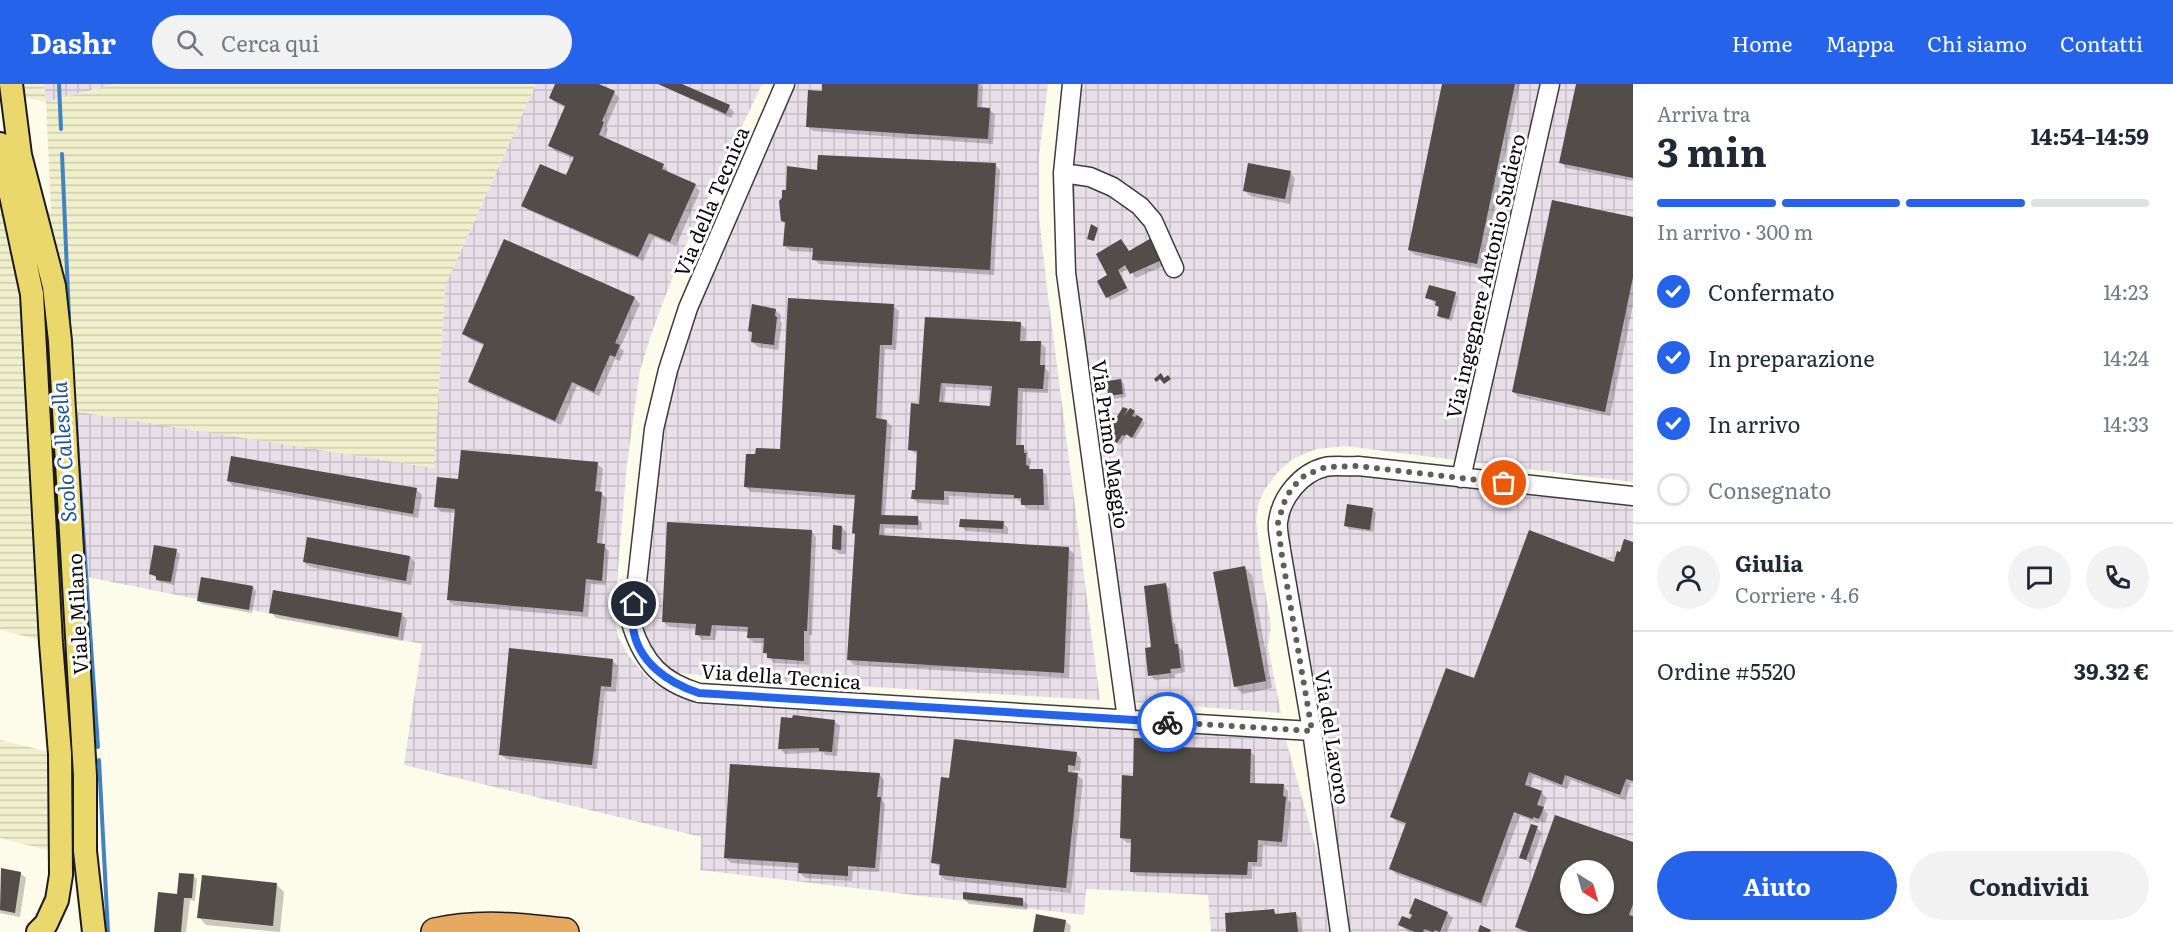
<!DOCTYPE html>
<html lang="it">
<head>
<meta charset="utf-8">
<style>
	body { margin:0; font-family:Literata,serif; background:#f2f2f3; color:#1f2937; height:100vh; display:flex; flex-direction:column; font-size:22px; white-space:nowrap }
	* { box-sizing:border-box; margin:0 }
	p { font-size:20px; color:#747a83 }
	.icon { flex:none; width:33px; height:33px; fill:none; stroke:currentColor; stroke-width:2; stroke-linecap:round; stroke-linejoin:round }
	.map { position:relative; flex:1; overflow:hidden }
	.panel { display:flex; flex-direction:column; background:#fff; width:540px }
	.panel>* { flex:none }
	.needle { width:39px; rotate:143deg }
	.fabs { position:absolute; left:1560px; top:776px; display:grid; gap:12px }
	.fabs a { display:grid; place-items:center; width:54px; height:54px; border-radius:50%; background:#fff; box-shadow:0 2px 4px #0004; font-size:30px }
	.pin { position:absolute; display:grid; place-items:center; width:51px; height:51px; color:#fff; margin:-26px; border:3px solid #fff; border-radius:50%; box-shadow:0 2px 6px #0007 }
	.courier { position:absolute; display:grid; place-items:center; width:60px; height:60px; margin:-30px; border:4px solid #2563eb; border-radius:50%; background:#fff; color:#222; box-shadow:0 2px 8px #0007 }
	.headline em { font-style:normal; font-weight:700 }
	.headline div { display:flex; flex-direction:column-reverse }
	.headline { display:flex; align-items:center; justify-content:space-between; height:102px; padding:0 24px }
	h1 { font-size:39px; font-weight:700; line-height:45px }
	.bar { display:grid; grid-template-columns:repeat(4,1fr); gap:9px 6px; align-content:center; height:72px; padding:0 24px }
	.bar i { height:8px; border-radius:4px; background:#e0e1e3 }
	.bar .selected { background:#2563eb }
	.bar p { grid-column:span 4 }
	.line { display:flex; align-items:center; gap:15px; padding:0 24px; border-top:2px solid #e0e1e3 }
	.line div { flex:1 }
	.round { display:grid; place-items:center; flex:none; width:63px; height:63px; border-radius:32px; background:#f2f2f3 }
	ol { padding:0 24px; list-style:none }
	li { display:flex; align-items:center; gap:18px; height:66px }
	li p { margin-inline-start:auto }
	li .icon { padding:6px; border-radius:50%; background:#2563eb; color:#fff; stroke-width:4 }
	li:last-child { color:#747a83 }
	li i { width:33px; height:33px; border:3px solid #e0e1e3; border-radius:50% }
	.cta { display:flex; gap:12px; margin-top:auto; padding:12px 24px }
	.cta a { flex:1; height:69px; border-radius:36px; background:#2563eb; color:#fff; font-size:24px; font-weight:700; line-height:69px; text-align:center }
	.cta a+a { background:#f2f2f3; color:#1f2937 }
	header { display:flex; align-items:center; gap:36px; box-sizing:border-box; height:84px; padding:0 30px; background:#2563eb; color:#fff }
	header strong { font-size:28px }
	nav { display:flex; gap:33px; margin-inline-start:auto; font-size:21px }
	.search { width:420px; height:54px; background:#f2f2f3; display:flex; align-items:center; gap:15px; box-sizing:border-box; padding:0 21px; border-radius:33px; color:#747a83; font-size:22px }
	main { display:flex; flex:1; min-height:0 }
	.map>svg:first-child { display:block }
</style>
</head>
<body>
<header>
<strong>Dashr</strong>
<div class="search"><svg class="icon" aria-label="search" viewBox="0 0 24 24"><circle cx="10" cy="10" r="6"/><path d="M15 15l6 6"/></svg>Cerca qui</div>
<nav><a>Home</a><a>Mappa</a><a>Chi siamo</a><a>Contatti</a></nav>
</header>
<main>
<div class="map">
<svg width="1633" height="848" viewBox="0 0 1633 848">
	<defs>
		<pattern id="industrial-grid" width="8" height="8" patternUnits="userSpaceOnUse" patternTransform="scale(1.5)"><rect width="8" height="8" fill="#e9dfe9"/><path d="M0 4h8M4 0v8" fill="none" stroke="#c6bec6"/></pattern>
		<pattern id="farmland-rules" width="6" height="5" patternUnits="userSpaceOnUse" patternTransform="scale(1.5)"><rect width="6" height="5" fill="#f0f0cd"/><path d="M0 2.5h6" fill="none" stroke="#ccccaf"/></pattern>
	</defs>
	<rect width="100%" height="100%" fill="#fdfbea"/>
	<!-- industrial -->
	<path fill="url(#industrial-grid)" fill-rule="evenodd" d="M 44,0 L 115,0 L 46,18 Z
		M 536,0 L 762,0 L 680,173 L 652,248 L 640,286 L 627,380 L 614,532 L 618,553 L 628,571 L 650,596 L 670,607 L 691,610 L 1284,649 L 1339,848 L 1211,848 L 1208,811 L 1086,805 L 1084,831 L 700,786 L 701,753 L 404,681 L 422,560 L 67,489 L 60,324 L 434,384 L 445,202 Z
		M 784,0 L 1048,0 L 1039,72 L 1039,132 L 1047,204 L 1100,616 L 786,598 L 676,589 L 662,581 L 636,545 L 660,290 Z
		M 1068,0 L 1633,0 L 1633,398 L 1345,362 L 1317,365 L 1304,370 L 1291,376 L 1278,388 L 1265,405 L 1258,421 L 1256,437 L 1263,496 L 1271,541 L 1268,563 L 1281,629 L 1120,617 L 1059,73 Z
		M 1322,384 L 1633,417 L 1633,848 L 1344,848 L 1342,787 L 1336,761 L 1282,415 ZM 1570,786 L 1604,786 L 1604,819 L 1570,819 Z"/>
	<!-- farmland -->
	<path fill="url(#farmland-rules)" d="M 0,0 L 44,0 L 46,18 L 115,0 L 536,0 L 445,202 L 434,384 L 60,325 L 72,564 L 0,546 L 0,117 L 51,127 L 46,18 L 0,9 Z
		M 0,656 L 82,676 L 75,773 L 0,754 Z"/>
	<!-- shadow -->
	<path fill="#0003" fill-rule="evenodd" d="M 556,0 L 595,0 L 614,8 L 619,14 L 606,43 L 608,45 L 604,55 L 663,81 L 668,87 L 667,89 L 695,102 L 700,107 L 676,162 L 654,153 L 643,177 L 528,126 L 523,121 L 567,93 L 574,75 L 555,67 L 550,62 L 566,24 L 556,19 L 550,14 Z
		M 658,0 L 679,0 L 729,23 L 734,28 L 731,34 Z
		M 824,0 L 981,0 L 983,2 L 982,25 L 990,26 L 995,31 L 993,60 L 813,47 L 808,42 L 823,9 Z
		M 1443,0 L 1520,0 L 1482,185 L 1415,171 L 1409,166 Z
		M 1577,0 L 1633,0 L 1633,97 L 1566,84 L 1561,78 Z
		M 995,81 L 1000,86 L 994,191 L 819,180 L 814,175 L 814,168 L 790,167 L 785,161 L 786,140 L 782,136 Z
		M 1290,89 L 1295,94 L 1290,120 L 1250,112 L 1245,107 Z
		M 1633,135 L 1633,221 L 1610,332 L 1519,313 L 1513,308 Z
		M 1153,155 L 1168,180 L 1136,194 L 1129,184 L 1120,189 L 1129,207 L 1111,216 L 1107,213 L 1109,192 L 1121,157 L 1130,168 Z
		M 505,157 L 635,214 L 640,220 L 620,264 L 624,267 L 620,277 L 615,275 L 599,312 L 577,302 L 561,341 L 475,303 L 469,298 L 485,262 L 469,255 L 464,250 Z
		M 1455,210 L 1458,213 L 1452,237 L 1441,234 L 1438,231 L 1440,225 L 1436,221 L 1437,219 L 1427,214 Z
		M 893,222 L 899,227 L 896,266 L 885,265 L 881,336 L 886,337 L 892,342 L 885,433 L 917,434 L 922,439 L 922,446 L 885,444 L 884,453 L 1069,465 L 1074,470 L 1069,594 L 854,581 L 849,576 L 857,452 L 856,415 L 751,408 L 745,402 L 782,366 Z
		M 775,226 L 781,231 L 780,237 L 782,239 L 778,266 L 758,263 L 752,258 L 753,250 L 750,247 Z
		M 926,235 L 1021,240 L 1026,245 L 1025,258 L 1041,259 L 1046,264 L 1045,284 L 1049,288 L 1048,309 L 1023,308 L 1021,362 L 1028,368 L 1028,373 L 1031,375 L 1030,385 L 1042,387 L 1047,392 L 1049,426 L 1028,425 L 1017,415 L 949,412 L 949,421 L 918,419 L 912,414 L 916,407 L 918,371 L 909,365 L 921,321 ZM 946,303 L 993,306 L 992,324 L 944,320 Z
		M 1121,297 L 1124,300 L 1126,313 L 1113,315 L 1110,312 Z
		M 1127,327 L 1134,328 L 1145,339 L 1135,355 L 1128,349 L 1120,361 L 1113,355 L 1111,358 L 1106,354 Z
		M 597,380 L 603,385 L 600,409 L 607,414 L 602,461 L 609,467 L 606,501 L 591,500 L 588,533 L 453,521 L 448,515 L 456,429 L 441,428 L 436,423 L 459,396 Z
		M 228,397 L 417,406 L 422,411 L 418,434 L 233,402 Z
		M 1372,425 L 1376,429 L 1373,448 L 1349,445 L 1346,442 Z
		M 1003,439 L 1008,444 L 1008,450 L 966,447 L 961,442 Z
		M 842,443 L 847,449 L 846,470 L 839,470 L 834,465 Z
		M 811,447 L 816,453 L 812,551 L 809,551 L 809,581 L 774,579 L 765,568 L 765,559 L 754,559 L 748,553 L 749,548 L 717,546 L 715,556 L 702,556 L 697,550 L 697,545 L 669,543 L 664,538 Z
		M 1633,460 L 1633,700 L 1631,699 L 1625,716 L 1571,696 L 1567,705 L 1534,693 L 1530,704 L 1542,709 L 1547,714 L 1543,725 L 1548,730 L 1545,739 L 1539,737 L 1538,739 L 1520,732 L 1486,823 L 1396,790 L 1391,785 L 1407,742 L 1397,738 L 1392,733 L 1474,596 L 1615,480 L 1621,470 Z
		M 176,467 L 180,470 L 174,501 L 160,498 L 157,494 L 150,490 Z
		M 410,473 L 415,479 L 411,501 L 310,483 L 304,478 Z
		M 1245,484 L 1252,491 L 1272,604 L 1243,610 L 1235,602 Z
		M 1165,501 L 1169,504 L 1173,538 L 1175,540 L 1179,563 L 1183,567 L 1185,588 L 1175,590 L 1175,594 L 1155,596 L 1150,591 L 1153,565 Z
		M 253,503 L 256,507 L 252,529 L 202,520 L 199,517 Z
		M 274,507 L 402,531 L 407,536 L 403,557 L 276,534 L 271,528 Z
		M 613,577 L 618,582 L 616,608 L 605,607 L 597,685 L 506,675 L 500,670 Z
		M 794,632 L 834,637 L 840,642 L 837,672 L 825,671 L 823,668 L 785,670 L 780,664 Z
		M 1174,656 L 1180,662 L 1180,665 L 1250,667 L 1255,672 L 1255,701 L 1283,702 L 1288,707 L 1288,716 L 1291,719 L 1287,763 L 1263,761 L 1262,783 L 1252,782 L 1252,795 L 1137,792 L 1132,787 L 1133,759 L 1127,759 L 1122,754 L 1134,693 Z
		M 1076,669 L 1081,675 L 1080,687 L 1073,686 L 1072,690 L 1077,691 L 1083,696 L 1071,809 L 945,796 L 940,790 L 941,784 L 933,778 L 950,696 Z
		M 879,690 L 884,696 L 882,716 L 885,720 L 879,788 L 853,787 L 852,797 L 805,794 L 799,788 L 800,784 L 731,779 L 725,773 Z
		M 1556,732 L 1633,760 L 1633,848 L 1522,848 L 1517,843 ZM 1570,786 L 1604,786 L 1604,819 L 1570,819 Z
		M 1537,744 L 1542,749 L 1531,780 L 1521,773 Z
		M 2,785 L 20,789 L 26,794 L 20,833 L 0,829 Z
		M 194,792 L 197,795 L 195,817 L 190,816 L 186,848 L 156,848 L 178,811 Z
		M 277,801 L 284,808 L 280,848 L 206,841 L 199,833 Z
		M 964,814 L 1023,816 L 1028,821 L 1027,826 L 969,820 Z
		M 1273,826 L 1278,831 L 1296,830 L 1301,835 L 1302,848 L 1228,848 Z
		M 1447,829 L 1453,834 L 1447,848 L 1409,848 L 1400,841 L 1411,837 L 1413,831 Z
		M 1065,837 L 1071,842 L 1070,848 L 1036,848 Z"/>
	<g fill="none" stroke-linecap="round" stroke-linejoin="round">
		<!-- stream -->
		<path stroke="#4182bf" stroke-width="4" d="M 59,0 L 61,45
			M 62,70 L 69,234
			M 75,329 L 98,663
			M 99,676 L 108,848"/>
	</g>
	<!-- building -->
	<path fill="#524d48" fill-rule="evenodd" d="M 555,0 L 599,0 L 615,7 L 602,37 L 604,38 L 599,51 L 664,80 L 662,85 L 696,100 L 670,158 L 649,149 L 638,173 L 521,122 L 540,80 L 566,91 L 574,73 L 548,62 L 565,22 L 549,14 Z
		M 658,0 L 682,0 L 730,21 L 726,30 Z
		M 822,0 L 978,0 L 977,23 L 990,24 L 988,55 L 806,43 L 808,6 L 822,7 Z
		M 1442,0 L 1515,0 L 1477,180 L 1408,166 Z
		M 1576,0 L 1633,0 L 1633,94 L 1559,79 Z
		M 818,71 L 996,79 L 990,186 L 812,176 L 813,164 L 783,162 L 785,138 L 781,137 L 779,117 L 782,114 L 782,106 L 786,106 L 787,82 L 817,86 Z
		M 1248,79 L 1291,87 L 1285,115 L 1243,107 Z
		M 1552,116 L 1633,133 L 1633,193 L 1605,328 L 1512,308 Z
		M 1091,140 L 1098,144 L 1094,157 L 1087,155 Z
		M 1153,153 L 1164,175 L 1130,190 L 1125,181 L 1118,186 L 1127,204 L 1106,214 L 1097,197 L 1107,191 L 1096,170 L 1121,155 L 1129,167 Z
		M 504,155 L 635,213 L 615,259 L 620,261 L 615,273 L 610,271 L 594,308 L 572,298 L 555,337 L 468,298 L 484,260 L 462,250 Z
		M 1429,201 L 1456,208 L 1449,235 L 1437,232 L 1439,223 L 1435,221 L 1436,217 L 1425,214 Z
		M 788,214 L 894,220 L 892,261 L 880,261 L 876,334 L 887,336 L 881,431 L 918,432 L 918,441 L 880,440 L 879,451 L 1069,463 L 1064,589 L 847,576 L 855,450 L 852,449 L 855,411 L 744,403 L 746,370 L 755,370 L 756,364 L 780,365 Z
		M 752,220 L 776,225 L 775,232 L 777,233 L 774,261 L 751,258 L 752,248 L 748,247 Z
		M 925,233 L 1021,238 L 1020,257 L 1041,257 L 1040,281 L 1045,281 L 1043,305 L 1018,304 L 1016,361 L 1024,361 L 1024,369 L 1026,369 L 1026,381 L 1029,382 L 1029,385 L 1043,385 L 1044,421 L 1021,421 L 1021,414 L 1014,414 L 1014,411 L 944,407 L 944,416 L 911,415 L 912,406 L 915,406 L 917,367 L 908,366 L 911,319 L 919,320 ZM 941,299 L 992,302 L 990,322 L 939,318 Z
		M 1161,289 L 1164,294 L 1168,291 L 1171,295 L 1164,300 L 1160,295 L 1156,298 L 1154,295 Z
		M 1121,295 L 1123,310 L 1108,312 L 1107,297 Z
		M 1123,323 L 1128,325 L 1123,333 L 1130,324 L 1135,327 L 1132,332 L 1135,333 L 1137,331 L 1143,335 L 1132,354 L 1126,350 L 1125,352 L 1122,351 L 1117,359 L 1111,355 L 1110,358 L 1104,354 Z
		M 461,366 L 598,378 L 595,407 L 602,408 L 597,459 L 605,460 L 602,497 L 586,495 L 583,528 L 447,516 L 455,425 L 434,423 L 437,393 L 458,395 Z
		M 231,372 L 417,404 L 413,430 L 227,397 Z
		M 1347,420 L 1373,424 L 1370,446 L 1344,442 Z
		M 960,435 L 1004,437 L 1003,445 L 959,443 Z
		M 667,438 L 812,446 L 807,547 L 804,547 L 804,577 L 767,574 L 767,569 L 763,569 L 764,554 L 747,554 L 748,543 L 712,541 L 710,552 L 695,551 L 696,540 L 662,538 Z
		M 833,441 L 842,442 L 841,466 L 832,465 Z
		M 1529,446 L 1614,478 L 1617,467 L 1620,468 L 1624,455 L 1633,458 L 1633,697 L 1626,695 L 1620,711 L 1565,691 L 1562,701 L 1529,688 L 1525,701 L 1542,707 L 1537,721 L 1544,723 L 1539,735 L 1533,733 L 1533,735 L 1514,728 L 1481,819 L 1389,785 L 1406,739 L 1390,733 L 1446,584 L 1474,594 Z
		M 307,453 L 410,472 L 406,497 L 303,478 Z
		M 154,461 L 177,465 L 171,498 L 156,496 L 156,492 L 149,490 Z
		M 1245,482 L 1266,597 L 1234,603 L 1213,488 Z
		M 201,493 L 253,502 L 249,526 L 197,517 Z
		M 1166,499 L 1175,560 L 1178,560 L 1181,584 L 1170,585 L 1171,589 L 1148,592 L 1145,564 L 1151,563 L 1144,502 Z
		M 273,506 L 402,529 L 398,553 L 269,529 Z
		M 509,564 L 613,575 L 611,603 L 601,602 L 592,681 L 499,671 Z
		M 793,631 L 835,636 L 832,668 L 819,667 L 819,664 L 778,665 L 781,633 L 792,634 Z
		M 1134,654 L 1175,655 L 1175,663 L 1251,665 L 1250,699 L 1284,700 L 1283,712 L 1286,713 L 1282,758 L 1258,756 L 1257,778 L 1248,778 L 1247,791 L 1130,788 L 1131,755 L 1120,754 L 1122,691 L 1133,692 Z
		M 954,655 L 1077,668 L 1075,682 L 1068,681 L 1068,688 L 1078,689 L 1066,804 L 939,791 L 940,780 L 931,779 L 941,693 L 949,694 Z
		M 730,680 L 880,689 L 877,713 L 881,713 L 875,784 L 848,782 L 848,792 L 798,789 L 799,779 L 724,774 Z
		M 1555,731 L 1633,758 L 1633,820 L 1629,831 L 1633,832 L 1633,848 L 1529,848 L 1515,843 ZM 1570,786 L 1604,786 L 1604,819 L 1570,819 Z
		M 1531,740 L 1538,742 L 1526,776 L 1519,774 Z
		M 1,784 L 21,788 L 15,829 L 0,826 Z
		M 179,789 L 194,790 L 192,814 L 184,814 L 181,848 L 154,848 L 158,808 L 177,810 Z
		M 202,791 L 277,799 L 273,842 L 197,834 Z
		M 963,808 L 1023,814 L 1023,822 L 963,815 Z
		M 1415,814 L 1448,828 L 1440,848 L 1435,846 L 1433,848 L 1424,845 L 1423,848 L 1415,848 L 1398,841 L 1402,832 L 1410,835 L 1412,831 L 1409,829 Z
		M 1274,825 L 1275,830 L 1296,828 L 1298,848 L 1226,848 L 1225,829 Z
		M 1036,830 L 1066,836 L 1064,848 L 1033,848 Z
		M 1480,841 L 1491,846 L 1490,848 L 1478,848 Z"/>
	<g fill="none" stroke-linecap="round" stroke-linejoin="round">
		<!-- minor casing -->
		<g stroke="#3d3d3d" stroke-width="21">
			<path id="minor" d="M 785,0 L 688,224 L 668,286 L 654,345 L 632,542 C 644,579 662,598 699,609 L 1312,647
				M 1072,0 L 1063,89 L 1066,189 L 1127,635
				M 1063,89 L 1090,93 L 1113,103 L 1140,122 L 1153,137 L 1174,184
				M 1461,394 L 1550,0
				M 1340,848 L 1312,647 L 1281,466 C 1280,457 1277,447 1278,438 C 1281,413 1301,389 1325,383 C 1335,381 1348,383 1358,382 L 1633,412"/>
		</g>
		<!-- major casing -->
		<g stroke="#1b1b1b" stroke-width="26">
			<path id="major" d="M 11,0 L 20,71 L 54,202 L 60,257 L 85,692 L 85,767 L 94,848
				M 0,60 L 32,210 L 51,559 L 60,670 L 61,791 L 57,816 L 46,840 L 38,848"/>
		</g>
		<!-- highway casing -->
		<g stroke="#1b1b1b" stroke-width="30">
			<path id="highway" d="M 435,848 C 478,838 522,843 565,848"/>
		</g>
		<!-- minor -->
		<use href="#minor" stroke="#fff" stroke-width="18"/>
		<!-- major -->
		<use href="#major" stroke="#ebd86c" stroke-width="22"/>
		<!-- highway -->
		<use href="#highway" stroke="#e6a95f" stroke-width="27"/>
	</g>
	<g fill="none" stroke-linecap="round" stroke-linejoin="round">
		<!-- done -->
		<path stroke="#5f5e58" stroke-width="6" stroke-dasharray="0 10.8" d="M 1167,638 L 1312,647 L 1281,466 L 1278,438 L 1284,419 L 1291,405 L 1305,391 L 1326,383 L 1358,382 L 1504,399"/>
		<!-- route -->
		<path stroke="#2563eb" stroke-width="8" d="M 634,520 C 634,527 631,536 633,544 C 638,578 668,599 699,609 L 1167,638"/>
	</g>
	<g text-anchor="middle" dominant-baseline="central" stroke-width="6" stroke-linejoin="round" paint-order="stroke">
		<!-- street labels -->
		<g font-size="20" fill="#0a0a0a" stroke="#fff">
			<text transform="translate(710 117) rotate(-67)">Via della Tecnica</text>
			<text transform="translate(1484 192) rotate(-77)">Via ingegnere Antonio Sudiero</text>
			<text transform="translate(1112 360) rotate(82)">Via Primo Maggio</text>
			<text transform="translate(76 530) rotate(-93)">Viale Milano</text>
			<text transform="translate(781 591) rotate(4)">Via della Tecnica</text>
			<text transform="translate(1334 653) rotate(81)">Via del Lavoro</text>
		</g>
		<!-- water labels -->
		<g font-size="21" font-style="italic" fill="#21558f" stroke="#fff">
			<text transform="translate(62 368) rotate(-94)">Scolo Callesella</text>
		</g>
	</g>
</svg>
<div class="fabs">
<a><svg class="needle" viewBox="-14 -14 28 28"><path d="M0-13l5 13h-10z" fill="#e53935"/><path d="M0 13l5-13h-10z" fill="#747a83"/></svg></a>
</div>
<div class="pin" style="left:1504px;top:399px;background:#ea580c"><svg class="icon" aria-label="bag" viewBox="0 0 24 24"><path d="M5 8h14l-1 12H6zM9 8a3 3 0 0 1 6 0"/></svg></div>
<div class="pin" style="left:634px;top:520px;background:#1f2937"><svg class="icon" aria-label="home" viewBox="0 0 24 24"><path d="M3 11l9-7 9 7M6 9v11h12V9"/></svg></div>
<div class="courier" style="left:1167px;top:638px"><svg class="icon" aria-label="bike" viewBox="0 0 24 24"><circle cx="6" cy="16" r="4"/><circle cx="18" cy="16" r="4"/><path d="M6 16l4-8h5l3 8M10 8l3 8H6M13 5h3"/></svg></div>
</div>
<section class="panel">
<div class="headline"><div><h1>3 min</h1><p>Arriva tra</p></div><em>14:54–14:59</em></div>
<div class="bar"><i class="selected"></i><i class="selected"></i><i class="selected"></i><i></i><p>In arrivo · 300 m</p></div>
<ol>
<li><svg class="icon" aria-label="check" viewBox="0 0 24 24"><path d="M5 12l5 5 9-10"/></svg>Confermato<p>14:23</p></li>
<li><svg class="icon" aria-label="check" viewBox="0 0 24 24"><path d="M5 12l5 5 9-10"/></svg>In preparazione<p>14:24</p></li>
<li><svg class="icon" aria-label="check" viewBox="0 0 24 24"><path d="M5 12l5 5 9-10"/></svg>In arrivo<p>14:33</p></li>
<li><i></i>Consegnato</li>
</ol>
<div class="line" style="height:108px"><a class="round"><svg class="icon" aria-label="person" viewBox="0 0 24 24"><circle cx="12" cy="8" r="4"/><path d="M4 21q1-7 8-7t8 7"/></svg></a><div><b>Giulia</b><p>Corriere · 4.6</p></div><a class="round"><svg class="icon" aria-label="chat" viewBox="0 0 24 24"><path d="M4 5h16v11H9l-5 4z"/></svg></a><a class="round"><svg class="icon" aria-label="phone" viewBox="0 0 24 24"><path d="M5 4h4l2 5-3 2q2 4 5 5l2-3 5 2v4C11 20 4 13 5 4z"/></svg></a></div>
<div class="line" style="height:78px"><div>Ordine #5520</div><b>39.32 €</b></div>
<div class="cta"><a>Aiuto</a><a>Condividi</a></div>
</section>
</main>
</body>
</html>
